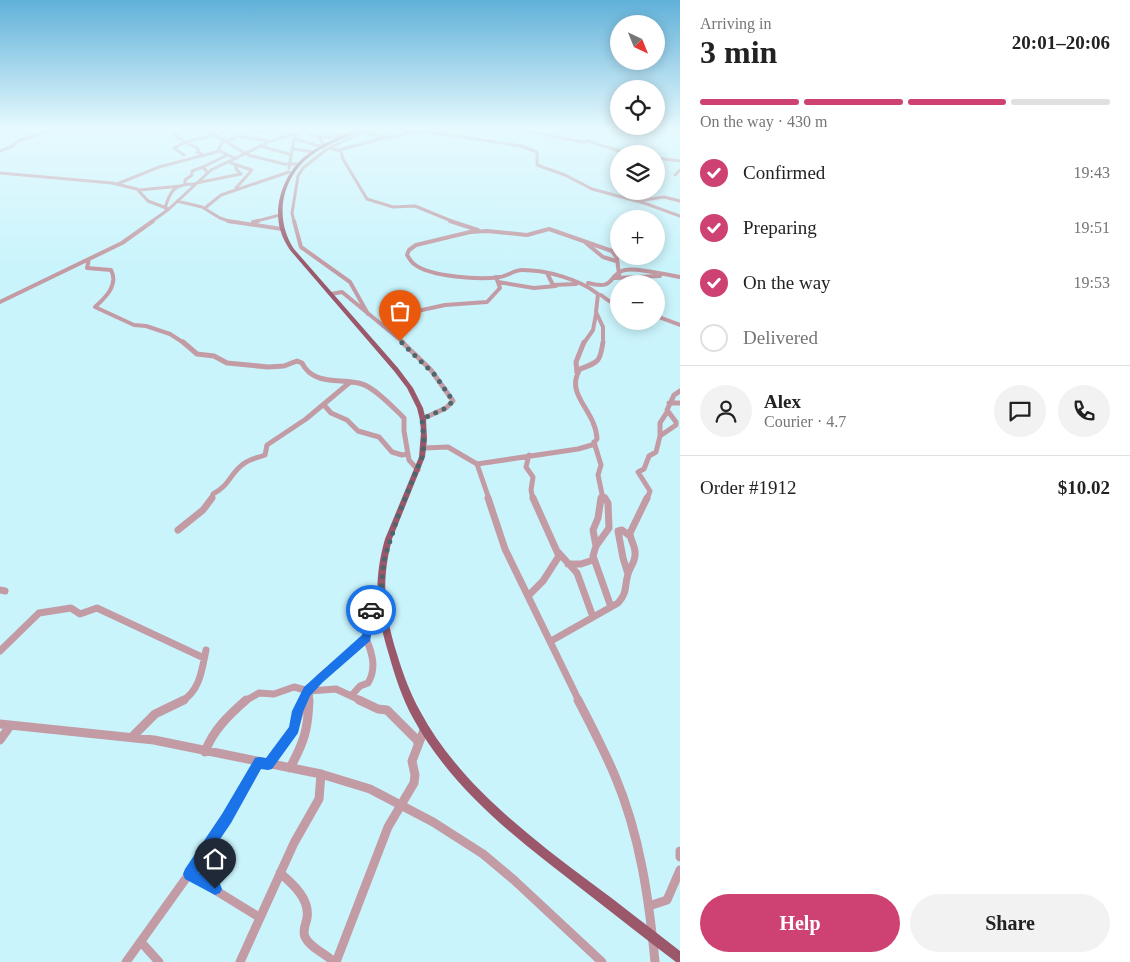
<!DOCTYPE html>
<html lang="en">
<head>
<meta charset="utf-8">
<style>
	body { margin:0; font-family:Georgia,serif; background:#f2f2f2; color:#222; height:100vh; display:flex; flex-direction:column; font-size:19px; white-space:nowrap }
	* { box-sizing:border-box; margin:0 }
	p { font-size:16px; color:#767676 }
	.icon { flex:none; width:28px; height:28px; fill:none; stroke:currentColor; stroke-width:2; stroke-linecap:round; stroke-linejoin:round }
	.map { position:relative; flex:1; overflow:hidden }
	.drawer { display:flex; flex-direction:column; background:#fff; width:450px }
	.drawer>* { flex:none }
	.needle { width:32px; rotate:137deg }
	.buttons { position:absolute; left:610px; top:15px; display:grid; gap:10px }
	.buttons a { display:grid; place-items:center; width:55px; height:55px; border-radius:50%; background:#fff; box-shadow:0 2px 12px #0003; font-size:25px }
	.pin { position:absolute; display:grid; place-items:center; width:42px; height:42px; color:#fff; margin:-51px -21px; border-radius:50% 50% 50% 0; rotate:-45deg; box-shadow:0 0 5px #0007 }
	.pin .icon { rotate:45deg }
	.courier { position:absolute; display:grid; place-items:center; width:50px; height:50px; margin:-25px; border:4px solid #1a73e8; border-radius:50%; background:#fff; color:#222; box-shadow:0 1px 6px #0007 }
	.overview em { font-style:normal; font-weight:700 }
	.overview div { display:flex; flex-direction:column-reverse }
	.overview { display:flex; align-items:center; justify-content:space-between; height:85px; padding:0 20px }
	h1 { font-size:32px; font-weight:700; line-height:38px }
	.bar { display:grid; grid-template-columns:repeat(4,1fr); gap:8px 5px; align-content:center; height:60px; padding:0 20px }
	.bar i { height:6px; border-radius:4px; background:#e0e0e0 }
	.bar .on { background:#ce4273 }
	.bar p { grid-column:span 4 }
	.line { display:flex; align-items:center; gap:12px; padding:0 20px; border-top:1px solid #e0e0e0 }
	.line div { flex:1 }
	.round { display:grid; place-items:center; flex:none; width:52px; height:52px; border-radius:26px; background:#f2f2f2 }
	ol { padding:0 20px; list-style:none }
	li { display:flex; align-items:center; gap:15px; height:55px }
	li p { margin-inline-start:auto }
	li .icon { padding:5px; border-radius:50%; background:#ce4273; color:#fff; stroke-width:4 }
	li:last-child { color:#767676 }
	li i { width:28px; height:28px; border:2px solid #e0e0e0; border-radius:50% }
	.primary-button { display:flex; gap:10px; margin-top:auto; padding:10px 20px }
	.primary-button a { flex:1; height:58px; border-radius:30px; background:#ce4273; color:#fff; font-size:20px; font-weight:700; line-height:58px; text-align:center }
	.primary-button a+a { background:#f2f2f2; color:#222 }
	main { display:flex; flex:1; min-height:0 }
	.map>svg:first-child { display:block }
</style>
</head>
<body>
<main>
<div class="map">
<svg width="680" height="962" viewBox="0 0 680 962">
	<rect width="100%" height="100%" fill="#caf4fc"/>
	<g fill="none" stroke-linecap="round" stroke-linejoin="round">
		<!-- minor-far4 -->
		<path stroke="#c39ba4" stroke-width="3" d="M 192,128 L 173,135 L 197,148 L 199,151 L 197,152 L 204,155
			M 203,128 L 248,155 L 284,164 L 299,164
			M 235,128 L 260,132 L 289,128
			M 338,128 L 352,128 L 357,131
			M 399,128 L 413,132
			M 494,128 L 502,128
			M 512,128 L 582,142 L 588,141 L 629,154
			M 429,130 L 442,128
			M 304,131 L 319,137 L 324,146
			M 363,132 L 386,138 L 414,132 L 429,132 L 521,146 L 537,152 L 537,165 L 565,175 L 592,189 L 644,203 L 680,216
			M 440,132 L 453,128
			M 217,136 L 229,128
			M 319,137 L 334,137 L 353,133
			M 224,139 L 218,150 L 236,159
			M 295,139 L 323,147
			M 227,141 L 238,136 L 269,141
			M 260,146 L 289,154
			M 329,148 L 341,151 L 343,159 L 367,199 L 393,207 L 415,206 L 454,222
			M 292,149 L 314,152
			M 339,150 L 383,138
			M 0,151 L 13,146 L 18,141 L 58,128
			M 184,155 L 174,148 L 188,141 L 216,135
			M 656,158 L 680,161
			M 228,162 L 252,170 L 236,188
			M 203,167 L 227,155
			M 289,168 L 294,139 L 299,132
			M 0,173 L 112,183 L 137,189 L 148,201 L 169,209
			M 675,175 L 680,170
			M 196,183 L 241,174 L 236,169 L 236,166
			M 117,184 L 159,167 L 220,151
			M 185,184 L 185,180 L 192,175 L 192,171 L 203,167 L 207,172
			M 139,190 L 181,186
			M 177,201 L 202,207 L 220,218 L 232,222
			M 637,201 L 664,197 L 680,201
			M 165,208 C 170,191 174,184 194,184
			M 205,208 L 221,195 L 289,172
			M 151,222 L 169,209 L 211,170 L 271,141 L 313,128
			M 253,222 L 280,215
			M 294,222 L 292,213 L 298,176 L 303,168 L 327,149 L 371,128"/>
		<!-- minor-far3 -->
		<path stroke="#c39ba4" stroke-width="4" d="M 228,221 L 282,229
			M 294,221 L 301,247 L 350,282 L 368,314
			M 450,221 L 478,230
			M 253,222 L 258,221
			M 586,243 L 603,257 L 616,261
			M 89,259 L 87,268 L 111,270 C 119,285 105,298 95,307 L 134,325 L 146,326 L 170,334 L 184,343
			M 548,275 L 553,285 L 576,284
			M 615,278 L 660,276
			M 498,282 L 534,288 L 556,286
			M 588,283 C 617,291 607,274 625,270 C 635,267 668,275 680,277
			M 331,294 L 342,292 L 404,343
			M 601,295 L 609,301 L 619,304
			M 0,302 L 122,243 L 153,221
			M 656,316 L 680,325
			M 383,326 L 422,310 L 445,305 L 487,302 L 500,288 L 496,277
			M 584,343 L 593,330 L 596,314
			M 603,343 L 603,327 L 596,312 L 598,294 C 579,279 546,270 522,270 C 514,270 508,276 500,277 C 480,280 430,277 414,264 C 411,262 409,258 407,255 L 409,250 L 416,245 L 470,232 L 487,231 L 527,235 L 549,229 L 612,251 L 617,258 L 619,275"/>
		<!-- minor-far2 -->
		<path stroke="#c39ba4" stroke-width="5" d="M 183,342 L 197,354 L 214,356 L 227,363 L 268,367 L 284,366 L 297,361 L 302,363 C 313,386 341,378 362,384 C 375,388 394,408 404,418 L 404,431 L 409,460 L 418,470
			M 402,342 L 431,370 L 453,401 L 446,408 L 422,419
			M 577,373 L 576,362 L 584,342
			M 669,403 L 680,403
			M 324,405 L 331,413 L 347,420 L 358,431 L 379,437 L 392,452 L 402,455 L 408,454
			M 660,436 L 660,423 L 667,412
			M 594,442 L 601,465 L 598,475 L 602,494 L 601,499
			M 424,448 L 448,447 L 477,464 L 578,449 L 592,445 L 597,439 C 596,410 564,395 580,369 C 599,362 600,362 603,342
			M 529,455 L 526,467 L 533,477 L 531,490 L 533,499
			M 477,464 L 489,499
			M 602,494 L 605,499
			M 212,499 L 213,494 C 230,485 230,474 242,465 C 249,459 257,458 265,455 L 267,445 L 306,419 L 349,383
			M 647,499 L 650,491 L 638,472 L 644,469 L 649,456 L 656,452 L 660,436 L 676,425 L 676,422 L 667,410 L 674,395 L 680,391"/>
		<!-- minor-far1 -->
		<path stroke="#c39ba4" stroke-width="7" d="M 488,498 L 505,549 L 579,701
			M 601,498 L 598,518 L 593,530 L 596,546 L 593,556 L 611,607
			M 178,530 L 203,510 L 212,498
			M 596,546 L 609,528 L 608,503 L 605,498
			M 558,552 L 577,573 L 593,617
			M 568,564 L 581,564 L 593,560
			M 628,574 L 623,558 L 618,531 L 622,530 L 630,536
			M 0,590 L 5,591
			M 528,596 L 543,581 L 559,556 L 533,498
			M 551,641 L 618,603 C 628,592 624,587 628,574 C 631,565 636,561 635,552 C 635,545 630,540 630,533 L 647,498
			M 0,651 L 39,613 L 71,608 L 80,614 L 97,608 L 204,658
			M 351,696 L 360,686 L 368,683 C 377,668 372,653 366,638
			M 182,701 C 200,691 202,669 206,650
			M 245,701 L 259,693 L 274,694 L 294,687 L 309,691 L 336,689 L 362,701
			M 302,701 L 307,691
			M 309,701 L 310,689 L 319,678 L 364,640 L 367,634 L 372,606 L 381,593"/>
		<!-- minor -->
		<path stroke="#c39ba4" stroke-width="9" d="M 359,700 L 378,709 L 387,710 L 417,740 L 418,744
			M 578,700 C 591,725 604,750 615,776 C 640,835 649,899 655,962
			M 0,724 L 154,740 L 321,774 L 370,789 L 433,822 L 483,854 L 514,880 L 602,962
			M 132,737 L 155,714 L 184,700
			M 0,740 L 10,726
			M 205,752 C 213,730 229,715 246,700
			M 268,765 L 294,729 L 303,700
			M 290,768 C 304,742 308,730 309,700
			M 680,851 L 680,857
			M 280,873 C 293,884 310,899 307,918 C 306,924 302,930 305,937 C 310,948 325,953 334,962
			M 189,874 L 259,917
			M 649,906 L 667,900 L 680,870
			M 141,942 L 159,962
			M 126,962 L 212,842 L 259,763
			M 240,962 L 294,843 L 319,799 L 321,774
			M 336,962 L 388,827 L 414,783 L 415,775 L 412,761 L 424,730"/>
		<!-- major -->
		<path fill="#9b586a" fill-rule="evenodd" d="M 360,128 L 365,128 C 349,137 332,142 316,152 C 283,173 272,215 294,249 L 398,368 L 413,388 L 423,408 L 426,420 L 427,439 L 425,457 L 392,539 C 381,581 384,613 397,654 C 403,674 410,693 420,711 C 458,782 526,834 590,882 C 620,904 650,928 680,951 L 680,962 L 676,962 C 644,938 614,914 583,890 C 519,841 452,790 413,718 C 402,698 395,676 389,655 C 376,613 373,581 385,539 L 419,457 L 421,432 L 420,420 L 417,408 L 407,388 L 394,371 L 290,250 C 286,244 282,237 280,229 C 273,202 286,170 308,154 C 324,142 343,136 360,128 Z"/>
	</g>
	<!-- sky -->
	<linearGradient id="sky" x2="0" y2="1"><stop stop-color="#60b1d9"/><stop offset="0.49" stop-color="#e7fafe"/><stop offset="1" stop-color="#e7fafe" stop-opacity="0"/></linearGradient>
	<rect width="680" height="263" fill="url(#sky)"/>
	<!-- route -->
	<path fill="#1a73e8" d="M 371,606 L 376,610 L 370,641 L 323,682 L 310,696 L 303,712 L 298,733 L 272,769 L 268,770 L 261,769 L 231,823 L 198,872 L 220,884 L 222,889 L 220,893 L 215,895 L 185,879 L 183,874 L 185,869 L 222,814 L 255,758 L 259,757 L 266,758 L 289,727 L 292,711 L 304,687 L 362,635 L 366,610 Z"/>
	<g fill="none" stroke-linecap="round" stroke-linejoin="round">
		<!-- done -->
		<path stroke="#4e676c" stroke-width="5" stroke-dasharray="0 9" d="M 371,610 L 381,593 L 384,560 L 398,516 L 422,457 L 424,444 L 422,419 L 446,408 L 453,401 L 435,375 L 400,341"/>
	</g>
</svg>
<div class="buttons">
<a><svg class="needle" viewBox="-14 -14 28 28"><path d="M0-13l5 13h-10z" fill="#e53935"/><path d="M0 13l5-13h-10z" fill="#767676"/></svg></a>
<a><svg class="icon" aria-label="locate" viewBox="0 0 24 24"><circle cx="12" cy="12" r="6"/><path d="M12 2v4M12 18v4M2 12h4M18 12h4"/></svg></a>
<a><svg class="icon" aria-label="layers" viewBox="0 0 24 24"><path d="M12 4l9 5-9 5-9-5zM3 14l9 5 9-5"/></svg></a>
<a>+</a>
<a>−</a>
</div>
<div class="pin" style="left:400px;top:341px;background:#ea580c"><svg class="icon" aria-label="bag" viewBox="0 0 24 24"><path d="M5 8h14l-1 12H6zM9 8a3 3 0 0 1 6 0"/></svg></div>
<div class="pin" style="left:215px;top:889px;background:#1f2937"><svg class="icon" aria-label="home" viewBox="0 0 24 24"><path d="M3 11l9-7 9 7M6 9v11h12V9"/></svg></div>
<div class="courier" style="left:371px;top:610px"><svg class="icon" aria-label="car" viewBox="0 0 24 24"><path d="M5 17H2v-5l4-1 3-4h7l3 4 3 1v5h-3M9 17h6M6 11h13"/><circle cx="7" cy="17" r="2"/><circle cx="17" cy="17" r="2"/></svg></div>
</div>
<section class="drawer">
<div class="overview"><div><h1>3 min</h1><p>Arriving in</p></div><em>20:01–20:06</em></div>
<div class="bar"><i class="on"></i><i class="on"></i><i class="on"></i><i></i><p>On the way · 430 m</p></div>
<ol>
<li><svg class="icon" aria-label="check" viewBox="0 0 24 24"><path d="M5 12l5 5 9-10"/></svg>Confirmed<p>19:43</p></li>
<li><svg class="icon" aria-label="check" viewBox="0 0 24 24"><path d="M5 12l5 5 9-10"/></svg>Preparing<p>19:51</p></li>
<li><svg class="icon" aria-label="check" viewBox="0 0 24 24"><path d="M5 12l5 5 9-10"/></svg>On the way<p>19:53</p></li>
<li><i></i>Delivered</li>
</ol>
<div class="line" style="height:90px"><a class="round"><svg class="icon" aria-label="person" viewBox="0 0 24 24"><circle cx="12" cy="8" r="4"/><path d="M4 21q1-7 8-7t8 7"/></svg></a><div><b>Alex</b><p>Courier · 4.7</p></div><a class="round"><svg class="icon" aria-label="chat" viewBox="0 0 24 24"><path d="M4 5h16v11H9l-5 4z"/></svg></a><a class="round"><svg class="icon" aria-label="phone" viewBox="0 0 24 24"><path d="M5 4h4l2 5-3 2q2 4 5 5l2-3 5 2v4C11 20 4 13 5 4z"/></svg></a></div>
<div class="line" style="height:65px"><div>Order #1912</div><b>$10.02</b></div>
<div class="primary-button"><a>Help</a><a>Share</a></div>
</section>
</main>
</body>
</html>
